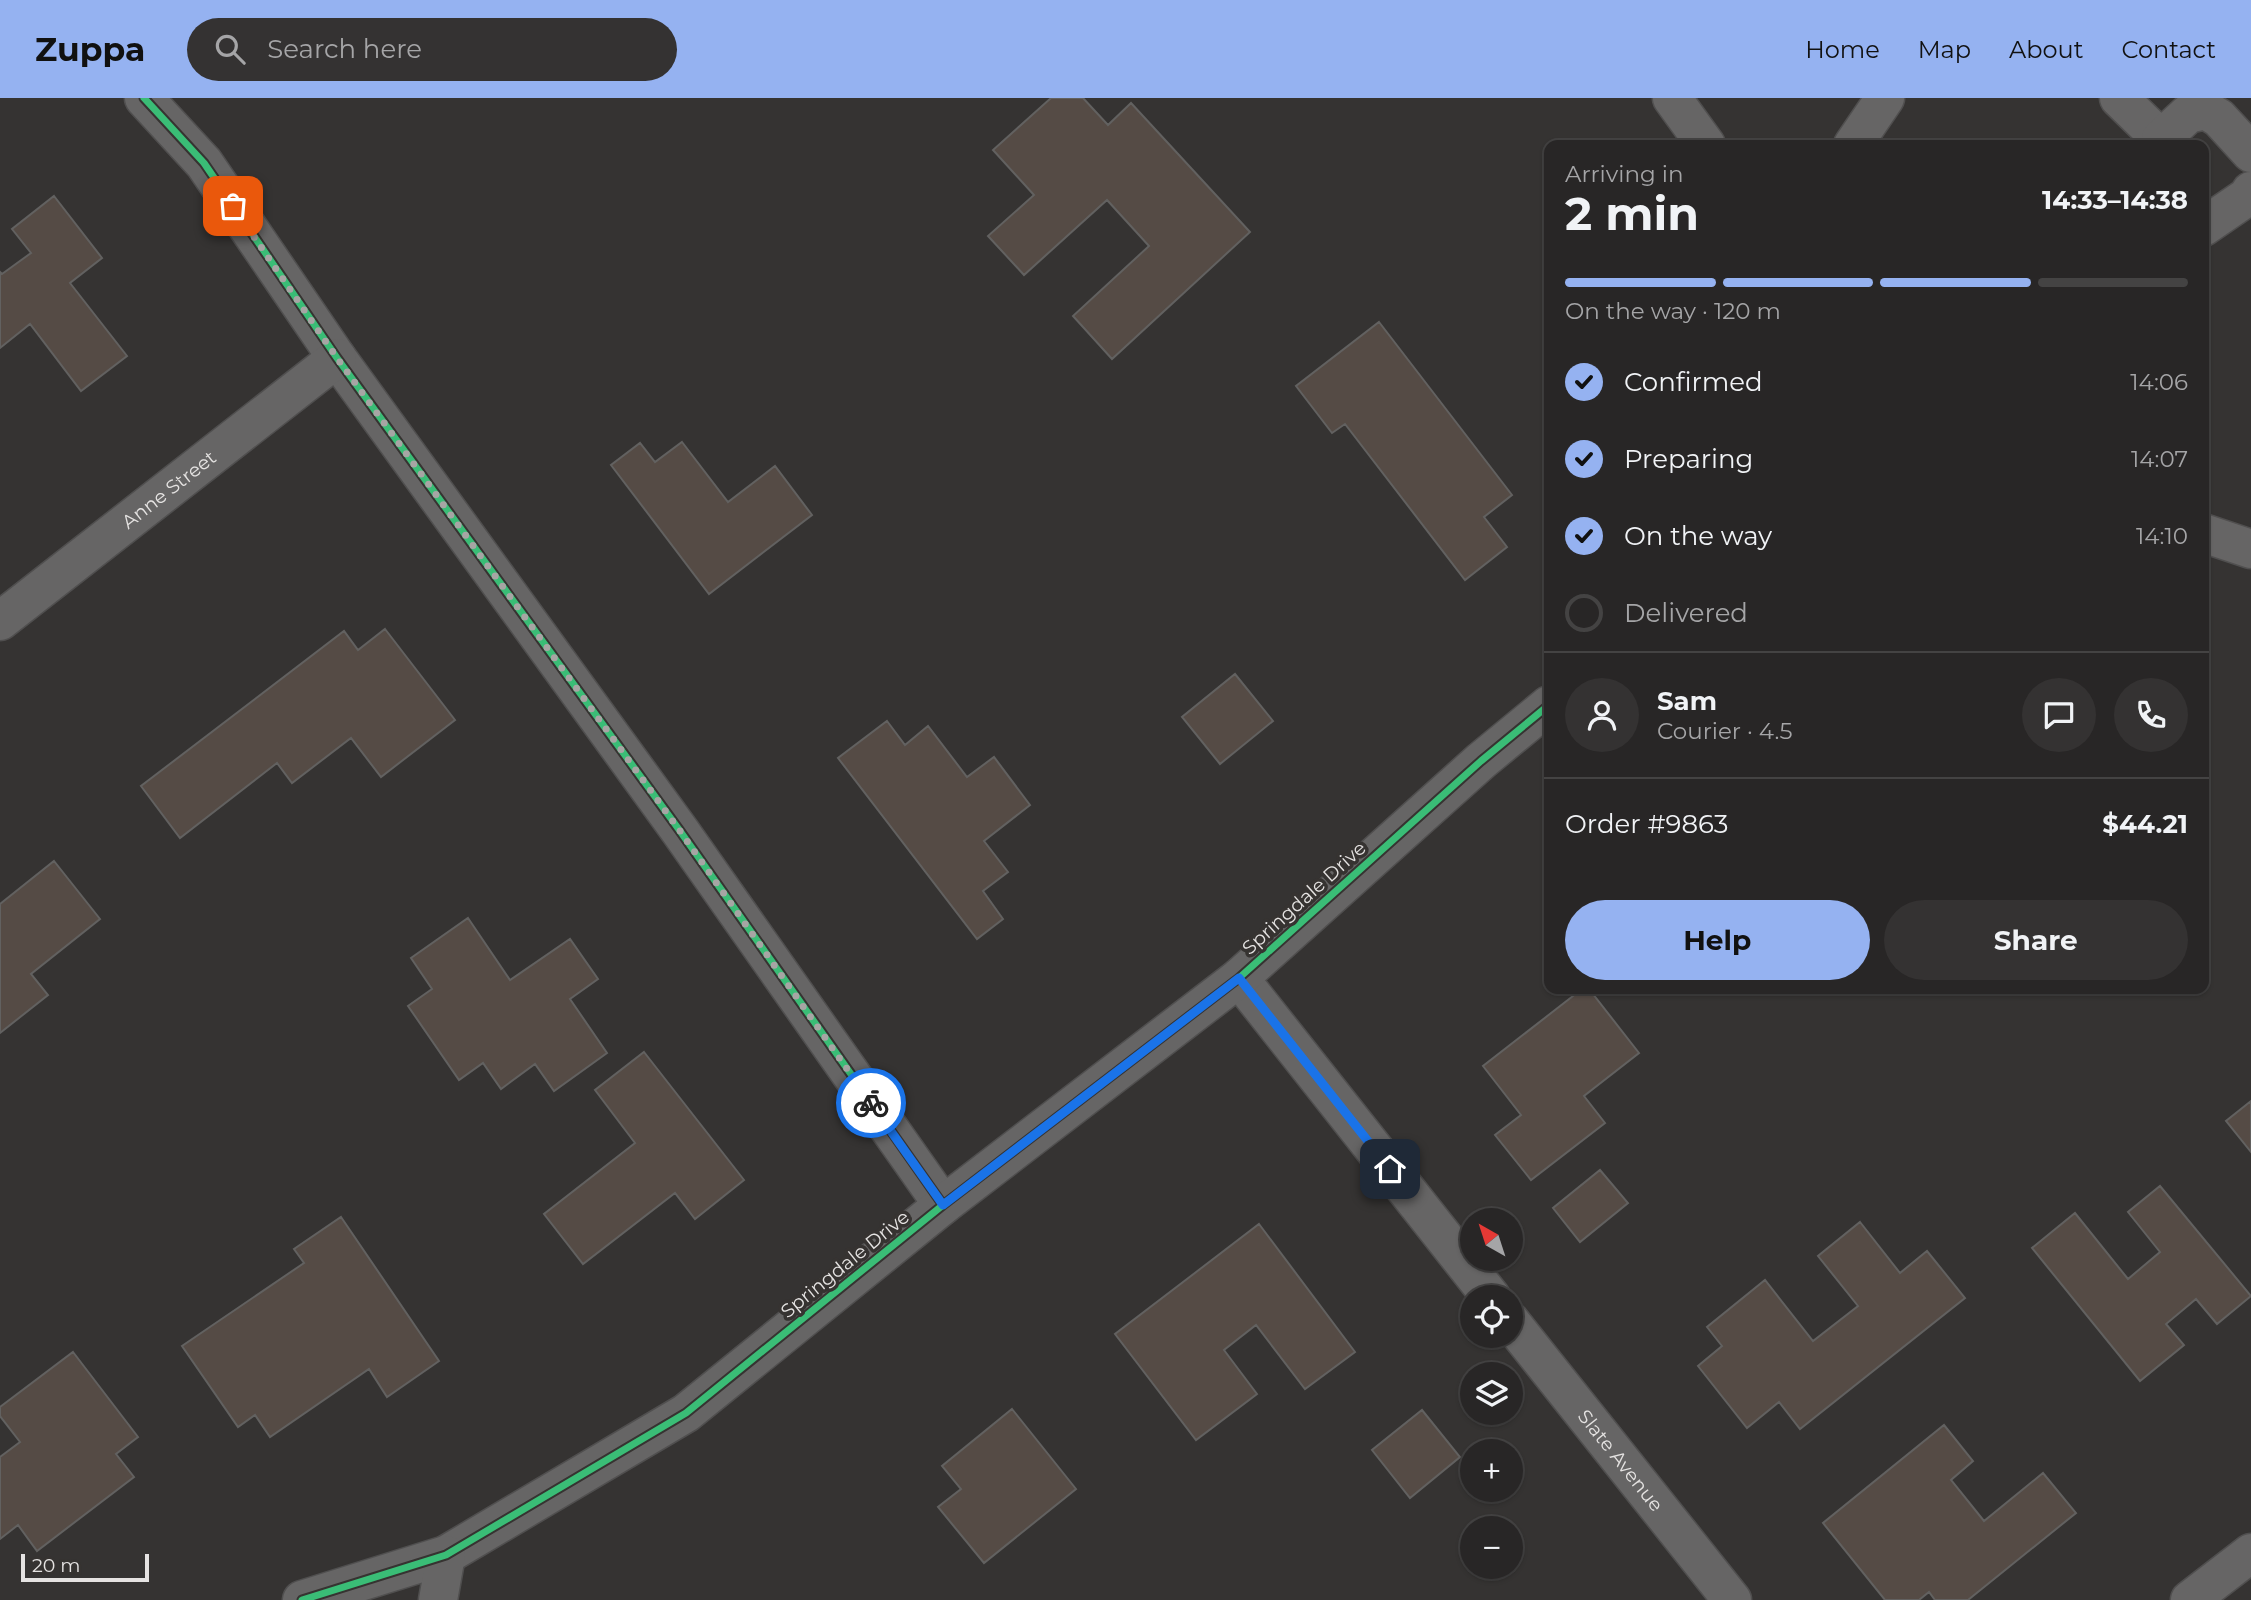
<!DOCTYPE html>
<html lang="en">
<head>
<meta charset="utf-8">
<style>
	body { margin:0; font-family:Montserrat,sans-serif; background:#343232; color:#f1f3f6; height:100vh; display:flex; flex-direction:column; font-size:26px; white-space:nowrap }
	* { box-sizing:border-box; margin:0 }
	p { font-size:23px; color:#a5a5a7 }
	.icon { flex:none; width:38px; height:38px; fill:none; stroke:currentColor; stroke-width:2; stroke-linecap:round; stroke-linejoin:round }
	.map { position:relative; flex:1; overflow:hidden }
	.drawer { position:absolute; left:1544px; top:42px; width:665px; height:854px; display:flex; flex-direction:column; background:#282626; border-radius:14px; box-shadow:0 2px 5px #0004,0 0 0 2px #444343 }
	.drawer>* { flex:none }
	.needle { width:46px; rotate:321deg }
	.fabs { position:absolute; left:1460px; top:1110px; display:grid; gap:14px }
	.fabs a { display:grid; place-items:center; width:63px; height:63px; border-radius:50%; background:#282626; box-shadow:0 2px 5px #0004,0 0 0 2px #444343; font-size:35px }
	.scale { position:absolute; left:21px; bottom:18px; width:128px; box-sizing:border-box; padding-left:7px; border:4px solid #e5e3e2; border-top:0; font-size:19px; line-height:24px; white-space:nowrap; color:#e5e3e2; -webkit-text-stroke:5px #363331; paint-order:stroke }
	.pin { position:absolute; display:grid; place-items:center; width:60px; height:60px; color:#fff; margin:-30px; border-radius:14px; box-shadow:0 4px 10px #0006 }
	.courier { position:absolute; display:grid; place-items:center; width:70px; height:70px; margin:-35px; border:5px solid #1a73e8; border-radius:50%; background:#fff; color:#222; box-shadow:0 2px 9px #0007 }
	.summary em { font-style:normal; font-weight:700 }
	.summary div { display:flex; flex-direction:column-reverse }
	.summary { display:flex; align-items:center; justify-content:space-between; height:119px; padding:0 21px }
	h1 { font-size:46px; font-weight:700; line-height:52px }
	.bar { display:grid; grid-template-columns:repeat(4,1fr); gap:10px 7px; align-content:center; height:84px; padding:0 21px }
	.bar i { height:9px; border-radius:5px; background:#444343 }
	.bar .on { background:#95b2f1 }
	.bar p { grid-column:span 4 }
	.line { display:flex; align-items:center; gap:18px; padding:0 21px; border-top:2px solid #444343 }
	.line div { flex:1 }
	.round { display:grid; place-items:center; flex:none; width:74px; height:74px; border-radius:37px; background:#343232 }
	ol { padding:0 21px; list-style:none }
	li { display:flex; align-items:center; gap:21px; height:77px }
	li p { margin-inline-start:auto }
	li .icon { padding:7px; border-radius:50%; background:#95b2f1; color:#111; stroke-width:4 }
	li:last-child { color:#a5a5a7 }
	li i { width:38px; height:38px; border:4px solid #444343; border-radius:50% }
	.primary-button { display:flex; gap:14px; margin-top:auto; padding:14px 21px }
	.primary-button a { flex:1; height:80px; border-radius:42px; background:#95b2f1; color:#111; font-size:28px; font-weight:700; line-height:80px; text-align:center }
	.primary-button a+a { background:#343232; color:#f1f3f6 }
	header { display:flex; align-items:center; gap:42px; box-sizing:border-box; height:98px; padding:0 35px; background:#95b2f1; color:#111 }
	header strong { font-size:33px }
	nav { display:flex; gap:38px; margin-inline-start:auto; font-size:24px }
	.search { width:490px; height:63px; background:#343232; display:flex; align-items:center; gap:18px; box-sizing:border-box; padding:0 24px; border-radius:38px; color:#a5a5a7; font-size:26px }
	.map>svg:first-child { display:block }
</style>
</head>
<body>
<header>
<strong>Zuppa</strong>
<div class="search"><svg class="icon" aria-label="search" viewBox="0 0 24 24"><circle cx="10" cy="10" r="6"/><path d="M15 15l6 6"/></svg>Search here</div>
<nav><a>Home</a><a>Map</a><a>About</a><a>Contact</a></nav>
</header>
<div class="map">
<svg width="2251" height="1502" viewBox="0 0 2251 1502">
	<rect width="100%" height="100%" fill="#353332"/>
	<!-- building -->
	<path fill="#554b45" stroke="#626160" stroke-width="2" d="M 1051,0 L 1083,0 L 1108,27 L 1131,5 L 1250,134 L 1112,261 L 1073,218 L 1149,148 L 1107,102 L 1024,177 L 988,138 L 1034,97 L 993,52 Z
		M 54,98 L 102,160 L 70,185 L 127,258 L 81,293 L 30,226 L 0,250 L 0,174 L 2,176 L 31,155 L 12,131 Z
		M 1379,224 L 1512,397 L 1484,419 L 1507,449 L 1465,482 L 1345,326 L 1332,335 L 1296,288 Z
		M 682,344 L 728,404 L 775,368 L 812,417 L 709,496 L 611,367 L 640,345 L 655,364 Z
		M 385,531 L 455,622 L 381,679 L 351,640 L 292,685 L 277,665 L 180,740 L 141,688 L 344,533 L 358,552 Z
		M 1235,576 L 1273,623 L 1220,666 L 1182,619 Z
		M 887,623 L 905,647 L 928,628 L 967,679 L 994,659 L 1030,707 L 984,743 L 1008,774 L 983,793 L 1003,821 L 977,841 L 838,660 Z
		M 54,763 L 100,821 L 31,876 L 48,897 L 0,935 L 0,806 Z
		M 468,820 L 510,882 L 570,841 L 598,881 L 570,901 L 607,955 L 554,993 L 535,966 L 501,991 L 483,965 L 459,982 L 408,908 L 432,891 L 411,860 Z
		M 1582,891 L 1589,891 L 1639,955 L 1584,998 L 1605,1025 L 1531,1082 L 1495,1037 L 1521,1017 L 1483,968 Z
		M 644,954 L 744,1082 L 695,1121 L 675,1095 L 583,1166 L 544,1116 L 635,1045 L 595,992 Z
		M 2251,1003 L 2251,1054 L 2226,1023 Z
		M 1600,1072 L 1628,1105 L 1580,1144 L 1553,1110 Z
		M 2160,1088 L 2251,1198 L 2217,1226 L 2196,1201 L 2166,1226 L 2184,1247 L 2140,1283 L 2032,1150 L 2075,1115 L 2128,1181 L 2160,1154 L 2128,1114 Z
		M 341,1119 L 439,1263 L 387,1299 L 369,1271 L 270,1339 L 255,1317 L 238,1329 L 182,1248 L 304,1165 L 294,1151 Z
		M 1860,1124 L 1900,1175 L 1927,1153 L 1965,1200 L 1800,1331 L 1779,1304 L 1747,1330 L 1698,1268 L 1722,1248 L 1707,1229 L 1765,1182 L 1813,1243 L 1858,1208 L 1818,1158 Z
		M 1259,1126 L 1355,1254 L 1305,1291 L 1256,1227 L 1224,1252 L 1257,1296 L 1196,1342 L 1115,1236 Z
		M 73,1254 L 138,1339 L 116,1356 L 134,1379 L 37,1453 L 18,1427 L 0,1441 L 0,1359 L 20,1344 L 0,1318 L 0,1309 Z
		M 1012,1311 L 1076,1391 L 984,1465 L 938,1409 L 961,1391 L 942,1368 Z
		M 1422,1312 L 1460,1359 L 1410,1400 L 1372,1352 Z
		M 1944,1327 L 1973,1363 L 1951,1382 L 1984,1423 L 2043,1375 L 2076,1415 L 1968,1502 L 1935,1502 L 1929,1494 L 1919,1502 L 1885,1502 L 1823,1425 Z"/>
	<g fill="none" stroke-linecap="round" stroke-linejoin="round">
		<!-- minor casing -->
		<g stroke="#504f4f" stroke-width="41">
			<g id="minor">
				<path d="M 144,0 L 204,65 L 337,260 L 680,733 L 943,1107"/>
				<path d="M 1672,0 L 1706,47"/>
				<path d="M 2119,0 L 2161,41 L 2162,47"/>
				<path d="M 2161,41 L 2188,16 L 2206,12 L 2219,20 L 2251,55"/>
				<path d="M 1853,47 L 1885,0"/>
				<path d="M 2203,129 L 2247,99 L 2251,93"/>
				<path d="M 2203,435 L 2251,451"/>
				<path id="s1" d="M 0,523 L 337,260"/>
				<path d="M 1239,880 L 1491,1199"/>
				<path id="s2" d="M 1510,1223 L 1732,1502"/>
				<path d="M 302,1502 L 446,1457 L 686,1315 L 943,1107 L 1239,880 L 1481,663 L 1549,607"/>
				<path d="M 438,1502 L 446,1457"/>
				<path d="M 2190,1502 L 2251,1455"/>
			</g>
		</g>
		<!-- minor -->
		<use href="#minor" stroke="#666565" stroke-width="38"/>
		<!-- cycleway casing -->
		<g stroke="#363331" stroke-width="11">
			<path id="cycleway" d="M 144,0 L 204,65 L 337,260 L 680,733 L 943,1107
				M 302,1502 L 446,1457 L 686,1315 L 943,1107 L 1239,880 L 1481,663 L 1549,607"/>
		</g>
		<!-- cycleway -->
		<use href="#cycleway" stroke="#3abd76" stroke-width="7"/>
	</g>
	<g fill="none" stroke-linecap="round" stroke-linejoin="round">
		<!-- done -->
		<path stroke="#a7a5a4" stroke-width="7" stroke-dasharray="0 12.6" d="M 233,108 L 337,260 L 680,733 L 871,1005"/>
		<!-- route -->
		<path stroke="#1a73e8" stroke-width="9" d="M 871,1005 L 943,1107 L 1239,880 L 1390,1071"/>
	</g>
	<g text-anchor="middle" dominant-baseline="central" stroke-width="7" stroke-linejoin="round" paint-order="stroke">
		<!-- street labels -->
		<g font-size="19" fill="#e5e3e2" stroke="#363331">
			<text stroke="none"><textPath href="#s1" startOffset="214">Anne Street</textPath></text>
			<text transform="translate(1304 800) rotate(-42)">Springdale Drive</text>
			<text transform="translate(845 1166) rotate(-39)">Springdale Drive</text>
			<text stroke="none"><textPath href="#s2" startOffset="178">Slate Avenue</textPath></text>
		</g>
	</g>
</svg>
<div class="fabs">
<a><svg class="needle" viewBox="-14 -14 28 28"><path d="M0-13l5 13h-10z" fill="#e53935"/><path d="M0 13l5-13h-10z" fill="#a5a5a7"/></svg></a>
<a><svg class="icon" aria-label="locate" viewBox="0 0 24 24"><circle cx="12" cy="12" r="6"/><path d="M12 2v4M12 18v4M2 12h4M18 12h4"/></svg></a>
<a><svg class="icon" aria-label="layers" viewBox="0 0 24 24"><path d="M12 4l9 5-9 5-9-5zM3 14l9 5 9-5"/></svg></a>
<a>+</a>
<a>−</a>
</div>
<div class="scale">20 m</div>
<div class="pin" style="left:233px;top:108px;background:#ea580c"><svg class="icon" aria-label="bag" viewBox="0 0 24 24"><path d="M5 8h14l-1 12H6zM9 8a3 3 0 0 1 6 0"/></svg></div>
<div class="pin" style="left:1390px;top:1071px;background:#1f2937"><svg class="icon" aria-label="home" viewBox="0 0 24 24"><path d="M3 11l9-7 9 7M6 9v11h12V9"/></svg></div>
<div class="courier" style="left:871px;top:1005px"><svg class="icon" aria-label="bike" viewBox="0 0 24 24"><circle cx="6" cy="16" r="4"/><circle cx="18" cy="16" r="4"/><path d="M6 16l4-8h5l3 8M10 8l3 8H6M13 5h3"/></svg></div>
<section class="drawer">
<div class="summary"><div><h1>2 min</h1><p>Arriving in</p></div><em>14:33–14:38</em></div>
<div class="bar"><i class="on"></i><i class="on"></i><i class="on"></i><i></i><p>On the way · 120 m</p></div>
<ol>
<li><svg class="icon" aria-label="check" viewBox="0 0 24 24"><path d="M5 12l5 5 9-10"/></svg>Confirmed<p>14:06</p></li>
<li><svg class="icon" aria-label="check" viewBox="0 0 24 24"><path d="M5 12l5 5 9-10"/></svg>Preparing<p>14:07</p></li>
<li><svg class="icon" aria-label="check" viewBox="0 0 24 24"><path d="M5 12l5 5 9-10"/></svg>On the way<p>14:10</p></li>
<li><i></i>Delivered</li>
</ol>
<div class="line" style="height:126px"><a class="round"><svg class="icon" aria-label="person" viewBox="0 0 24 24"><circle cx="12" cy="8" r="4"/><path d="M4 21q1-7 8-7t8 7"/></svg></a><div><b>Sam</b><p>Courier · 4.5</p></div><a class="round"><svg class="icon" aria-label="chat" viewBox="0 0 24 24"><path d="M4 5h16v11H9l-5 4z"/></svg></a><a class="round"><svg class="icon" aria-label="phone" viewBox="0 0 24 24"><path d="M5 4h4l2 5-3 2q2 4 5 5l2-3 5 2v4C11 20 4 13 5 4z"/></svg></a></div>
<div class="line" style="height:91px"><div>Order #9863</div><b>$44.21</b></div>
<div class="primary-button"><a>Help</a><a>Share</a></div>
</section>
</div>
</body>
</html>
